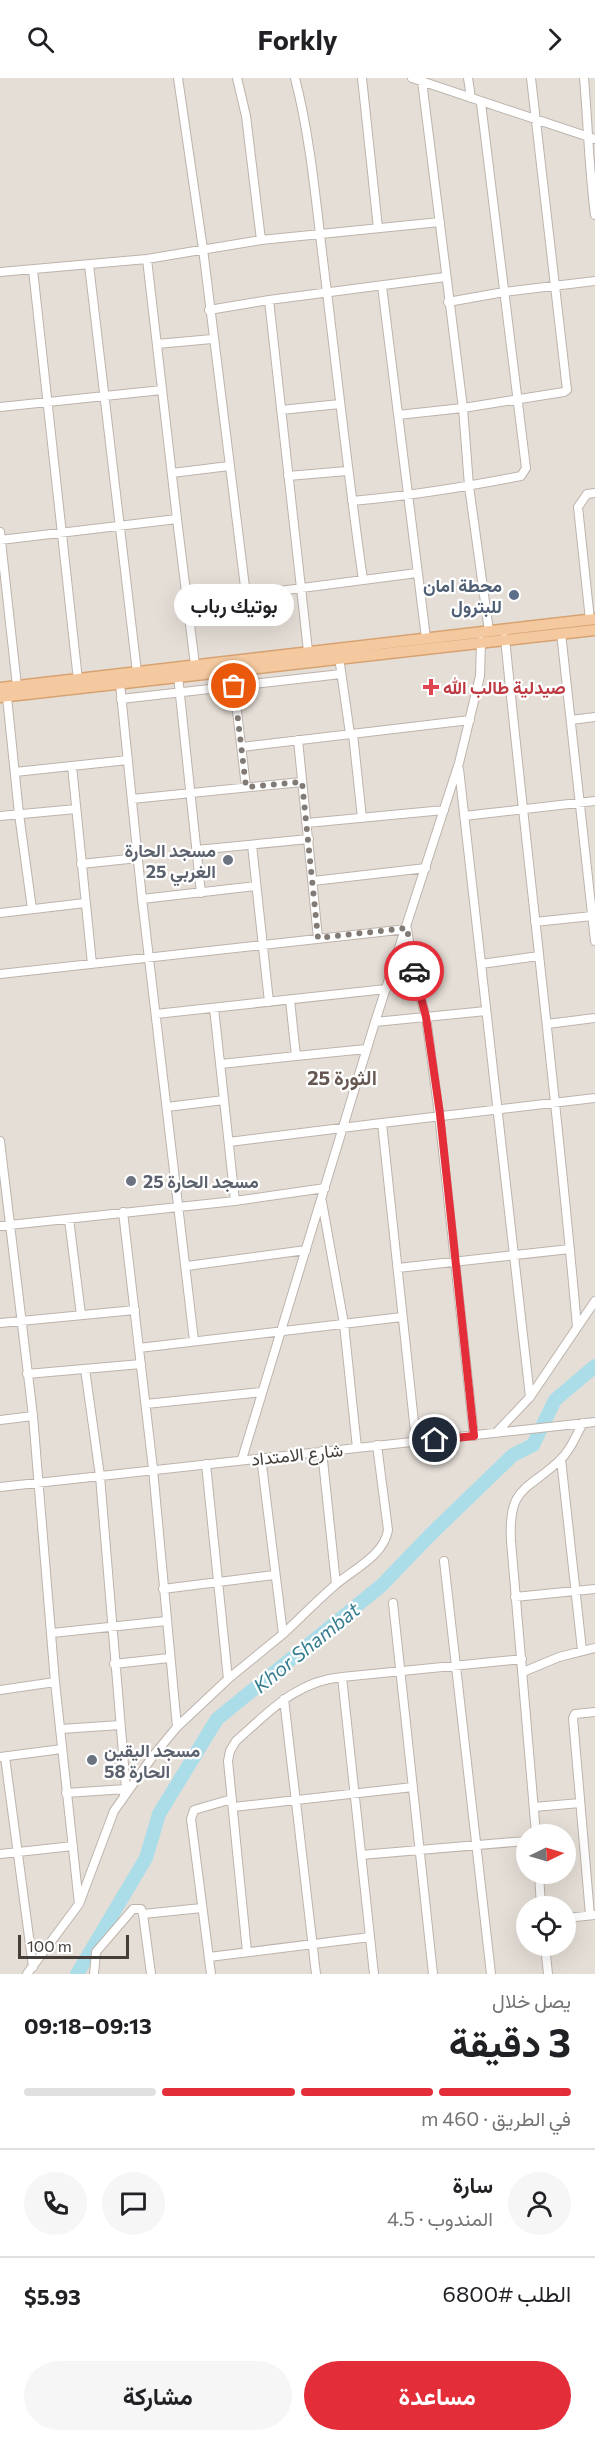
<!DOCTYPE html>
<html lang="ar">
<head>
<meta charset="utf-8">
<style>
	body { margin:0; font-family:Commissioner,Vazirmatn,sans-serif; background:#f6f6f6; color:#202124; direction:rtl; height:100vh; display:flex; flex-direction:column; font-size:22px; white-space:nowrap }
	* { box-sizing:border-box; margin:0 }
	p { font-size:20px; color:#757577 }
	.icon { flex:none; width:33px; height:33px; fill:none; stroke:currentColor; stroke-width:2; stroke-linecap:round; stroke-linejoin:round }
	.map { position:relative; height:1896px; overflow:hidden; direction:ltr }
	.panel { display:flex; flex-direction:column; background:#fff; flex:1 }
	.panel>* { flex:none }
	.needle { width:39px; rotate:85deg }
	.fabs { position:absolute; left:516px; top:1746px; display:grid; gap:12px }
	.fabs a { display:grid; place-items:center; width:60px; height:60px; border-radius:50%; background:#fff; box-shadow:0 6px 24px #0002; font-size:30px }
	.scale { position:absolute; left:18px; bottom:15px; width:111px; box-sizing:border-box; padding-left:6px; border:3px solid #453d37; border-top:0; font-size:16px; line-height:21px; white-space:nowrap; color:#453d37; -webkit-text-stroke:4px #fff; paint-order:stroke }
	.pin { position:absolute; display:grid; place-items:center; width:51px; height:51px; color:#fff; margin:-26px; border:3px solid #fff; border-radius:50%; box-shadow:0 2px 6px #0007 }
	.courier { position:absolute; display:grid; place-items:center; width:60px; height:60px; margin:-30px; border:4px solid #e32e3a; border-radius:50%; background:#fff; color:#222; box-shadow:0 2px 8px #0007 }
	.bubble { position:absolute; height:42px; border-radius:21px; background:#fff; box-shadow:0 6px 24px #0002; font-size:20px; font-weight:700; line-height:42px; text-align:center; direction:rtl }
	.head em { font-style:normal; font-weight:700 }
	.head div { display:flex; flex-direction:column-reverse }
	.head { display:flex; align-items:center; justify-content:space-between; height:102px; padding:0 24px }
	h1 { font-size:39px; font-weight:700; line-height:45px }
	.bar { display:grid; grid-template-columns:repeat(4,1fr); gap:9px 6px; align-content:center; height:72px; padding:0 24px }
	.bar i { height:8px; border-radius:4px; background:#e0e0e0 }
	.bar .on { background:#e32e3a }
	.bar p { grid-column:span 4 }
	.line { display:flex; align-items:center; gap:15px; padding:0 24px; border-top:2px solid #e0e0e0 }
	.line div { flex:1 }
	.round { display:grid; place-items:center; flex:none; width:63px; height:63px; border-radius:32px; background:#f6f6f6 }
	.cta { display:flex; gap:12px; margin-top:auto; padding:12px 24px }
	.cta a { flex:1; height:69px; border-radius:36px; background:#e32e3a; color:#fff; font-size:24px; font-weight:700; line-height:69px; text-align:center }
	.cta a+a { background:#f6f6f6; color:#202124 }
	header { display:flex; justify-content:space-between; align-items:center; height:78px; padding:0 24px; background:#fff; font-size:27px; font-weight:700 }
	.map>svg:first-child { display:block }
</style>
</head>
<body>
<header><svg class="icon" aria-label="forward" viewBox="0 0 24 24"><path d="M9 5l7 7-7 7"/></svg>Forkly<svg class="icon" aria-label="search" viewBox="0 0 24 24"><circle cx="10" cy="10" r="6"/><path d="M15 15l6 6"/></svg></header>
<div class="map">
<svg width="595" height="1896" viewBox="0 0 595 1896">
	<rect width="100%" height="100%" fill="#f2ede8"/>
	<!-- residential -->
	<path fill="#e5ded7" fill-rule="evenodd" d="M 0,0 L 595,0 L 595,1896 L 0,1896 ZM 526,1756 L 566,1756 L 566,1796 L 526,1796 ZM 526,1828 L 566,1828 L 566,1868 L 526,1868 Z"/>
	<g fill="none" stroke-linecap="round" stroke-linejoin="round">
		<!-- river -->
		<path stroke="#abdde9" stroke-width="14" d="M 77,1896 L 146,1780 L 159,1736 L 217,1641 L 382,1507 L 430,1457 L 513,1377 L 533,1367 L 555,1322 L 595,1288"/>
		<!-- minor casing -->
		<g stroke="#bdb3ac" stroke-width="10">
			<path id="minor" d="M 178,0 L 203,171 L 246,517
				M 237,0 L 246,38 L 261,162
				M 295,0 C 311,62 316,126 324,190 C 337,294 348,398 363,502
				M 362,0 L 378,150
				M 412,0 L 595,61
				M 468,0 L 471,20
				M 584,0 C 588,46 589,91 595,137
				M 422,3 L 463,330 L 469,408 L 489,553
				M 147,181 L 177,441
				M 89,187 L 137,594
				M 33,192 L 78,602
				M 0,194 L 147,181 L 261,162 L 440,144
				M 382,208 L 426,560
				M 269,222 L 308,573
				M 448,224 L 504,214 L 595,203
				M 209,232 L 269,222 L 445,199
				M 157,266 L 212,261
				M 0,329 L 162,312
				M 281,332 L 340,326
				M 398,337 L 463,330 L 564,314 L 567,312 L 531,0
				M 172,395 L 229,388
				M 288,398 L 347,393
				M 352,423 C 409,418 465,409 521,398 L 526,390 L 481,25
				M 0,454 L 17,608
				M 0,462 L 177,441 L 195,587
				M 187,525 L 417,495
				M 590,542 L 578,429 L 587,416 L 595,415
				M 561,555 L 595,863
				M 505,560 C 528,790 557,1019 577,1249
				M 339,579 L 350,656
				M 178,598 L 201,815
				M 120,606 L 142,821 L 194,1263
				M 234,608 L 246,709
				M 7,619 L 19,736 L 32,831
				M 121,621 L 341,596
				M 571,642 L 595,639
				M 353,656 L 362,740
				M 298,662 L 318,860
				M 242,669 L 470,642
				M 72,688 L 92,886
				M 459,691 L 530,1319
				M 15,694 L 128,682
				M 132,721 L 302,704
				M 0,738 L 76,731
				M 464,738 L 595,723
				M 307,745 L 444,732
				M 252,767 L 269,924
				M 196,772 L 309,761
				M 81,786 L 138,780
				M 313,803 L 426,790
				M 142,821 L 256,808
				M 0,835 L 85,825
				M 535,844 L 592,838
				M 481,886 L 539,878
				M 0,896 L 407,851 L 415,900 L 426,939 L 439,1036 L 474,1358
				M 290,922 L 296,978 L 366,971
				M 214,930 L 235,1123
				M 156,936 L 386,911
				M 375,944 L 486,933
				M 547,946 L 595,940
				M 221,986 L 296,978
				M 167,1029 L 224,1022
				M 382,1045 L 595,1020
				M 0,1063 L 33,1338 L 55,1604 L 79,1826
				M 229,1064 L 382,1045 L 416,1363
				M 322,1124 L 344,1246 L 357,1370
				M 123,1134 L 153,1391 L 177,1649
				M 69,1141 L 81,1237
				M 0,1148 L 235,1123 L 325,1110
				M 187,1188 L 306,1172
				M 398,1190 L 570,1171
				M 0,1245 L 135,1232
				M 139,1270 L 402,1239
				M 85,1291 L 100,1398 L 126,1711 L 124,1717
				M 27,1296 L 141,1286
				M 146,1326 L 262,1314
				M 0,1342 L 33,1338
				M 496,1355 L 530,1319 L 595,1223
				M 322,1373 L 336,1506
				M 242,1381 L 375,944 L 459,685 L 480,598 L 481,563
				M 561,1381 L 582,1572
				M 206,1386 L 228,1601
				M 0,1409 L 595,1344
				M 444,1483 L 491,1896
				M 163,1511 L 274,1497
				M 515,1519 L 595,1511
				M 393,1525 L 433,1896
				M 52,1555 L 166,1543
				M 283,1556 C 300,1540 317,1523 334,1508 C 352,1492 384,1478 388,1452 L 377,1367
				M 114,1586 L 169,1580
				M 523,1594 L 559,1579 L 595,1570
				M 342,1599 L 522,1581
				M 0,1612 L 55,1604
				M 284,1621 L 316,1896
				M 61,1651 L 120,1647
				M 0,1679 L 62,1671
				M 5,1679 L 33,1889
				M 66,1715 L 126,1711
				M 233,1729 L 413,1709
				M 534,1729 L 580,1725
				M 536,1756 L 511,1463 C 508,1407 527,1414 561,1381 C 571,1372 576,1357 583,1345
				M 0,1776 L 73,1768
				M 361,1777 L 526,1763
				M 539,1796 L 541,1828
				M 590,1837 L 573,1640 L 575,1636 L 595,1634
				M 566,1840 L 595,1837
				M 545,1868 L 548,1896
				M 247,1874 L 228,1683 L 230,1673 L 236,1663 C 269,1634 296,1603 342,1599 L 374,1896
				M 209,1879 L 370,1859
				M 27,1896 L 79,1826 L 114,1733 L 153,1678 L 177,1649 L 228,1601 L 283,1556 L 261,1379
				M 94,1896 L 96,1874 L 133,1831 L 141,1831 L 143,1836
				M 151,1896 L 143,1836 L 202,1830
				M 211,1896 L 191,1741 L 194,1732 L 232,1721"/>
		</g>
		<!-- major casing -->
		<g stroke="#d7a271" stroke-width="13">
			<path id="major" d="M 0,610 L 595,541
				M 0,619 L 595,552"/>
		</g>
		<!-- minor -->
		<use href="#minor" stroke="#fff" stroke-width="8"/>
		<!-- major -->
		<use href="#major" stroke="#f4c9a0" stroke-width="10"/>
	</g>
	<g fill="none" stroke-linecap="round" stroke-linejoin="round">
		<!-- done -->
		<path stroke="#827b75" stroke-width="6" stroke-dasharray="0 10.8" d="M 234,608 L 246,709 L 302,704 L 318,860 L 407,850 L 414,893"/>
		<!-- route -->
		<path stroke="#e32e3a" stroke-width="8" d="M 414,893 L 426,939 L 440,1036 L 474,1358 L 435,1362"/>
	</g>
	<!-- markers -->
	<circle fill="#5c6f8a" stroke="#fff" stroke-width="2" cx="514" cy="517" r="6"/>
	<path fill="#e0444e" stroke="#fff" stroke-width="2" d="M428 600h6v6h6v6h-6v6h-6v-6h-6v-6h6z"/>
	<g fill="#6b7280" stroke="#fff" stroke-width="2">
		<circle cx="228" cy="782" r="6"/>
		<circle cx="131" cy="1103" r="6"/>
		<circle cx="92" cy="1682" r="6"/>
	</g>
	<g text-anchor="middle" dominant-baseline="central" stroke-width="4.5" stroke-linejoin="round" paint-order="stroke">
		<!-- service labels -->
		<g font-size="18" font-weight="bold" fill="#4e5e75" stroke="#fff" text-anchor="end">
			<text x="502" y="507">محطة امان<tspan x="502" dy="21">للبترول</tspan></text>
		</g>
		<!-- health labels -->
		<g font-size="18" font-weight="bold" fill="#be3a42" stroke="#fff" text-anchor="start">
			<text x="443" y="609">صيدلية طالب الله</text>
		</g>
		<!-- worship labels -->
		<g font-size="18" font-weight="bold" fill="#5b616d" stroke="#fff" text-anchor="start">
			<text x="216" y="772" text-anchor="end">مسجد الحارة<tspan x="216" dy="21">25 الغربي</tspan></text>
			<text x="143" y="1103">مسجد الحارة 25</text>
			<text x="104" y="1672">مسجد اليقين<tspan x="104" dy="21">الحارة 58</tspan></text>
		</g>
		<!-- street labels -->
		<g font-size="18" fill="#453d37" stroke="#fff">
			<text transform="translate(297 1376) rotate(-6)">شارع الامتداد</text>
		</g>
		<!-- neighbourhood labels -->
		<g font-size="20" font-weight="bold" fill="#665850" stroke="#fff">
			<text x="342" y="999">الثورة 25</text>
		</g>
		<!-- water labels -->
		<g font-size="20" font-style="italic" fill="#367d8f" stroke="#fff">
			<text transform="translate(306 1569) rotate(-39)">Khor Shambat</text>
		</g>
	</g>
</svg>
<div class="fabs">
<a><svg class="needle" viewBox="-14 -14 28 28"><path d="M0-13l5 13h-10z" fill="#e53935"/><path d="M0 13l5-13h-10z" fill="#757577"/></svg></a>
<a><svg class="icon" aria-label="locate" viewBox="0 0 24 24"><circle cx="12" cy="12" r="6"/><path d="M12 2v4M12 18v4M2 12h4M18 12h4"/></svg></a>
</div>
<div class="scale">100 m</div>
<div class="pin" style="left:234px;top:608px;background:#ea580c"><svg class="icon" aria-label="bag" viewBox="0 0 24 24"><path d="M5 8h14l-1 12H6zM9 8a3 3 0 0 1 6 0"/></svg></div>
<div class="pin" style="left:435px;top:1362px;background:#1f2937"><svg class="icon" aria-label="home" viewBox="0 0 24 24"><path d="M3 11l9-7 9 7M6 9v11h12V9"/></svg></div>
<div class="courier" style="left:414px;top:893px"><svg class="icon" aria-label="car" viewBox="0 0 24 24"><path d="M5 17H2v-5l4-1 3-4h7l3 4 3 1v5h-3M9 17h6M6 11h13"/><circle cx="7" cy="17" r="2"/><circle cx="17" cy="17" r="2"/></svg></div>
<div class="bubble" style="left:174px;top:506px;width:120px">بوتيك رباب</div>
</div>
<section class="panel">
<div class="head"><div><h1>3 دقيقة</h1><p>يصل خلال</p></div><em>09:13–09:18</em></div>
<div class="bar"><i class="on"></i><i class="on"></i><i class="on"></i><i></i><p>في الطريق · 460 m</p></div>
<div class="line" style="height:108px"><a class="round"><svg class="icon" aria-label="person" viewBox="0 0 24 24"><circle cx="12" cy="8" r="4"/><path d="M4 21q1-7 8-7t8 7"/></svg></a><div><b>سارة</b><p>المندوب · 4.5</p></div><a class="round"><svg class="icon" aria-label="chat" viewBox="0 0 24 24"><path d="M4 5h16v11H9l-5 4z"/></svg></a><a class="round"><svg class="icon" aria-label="phone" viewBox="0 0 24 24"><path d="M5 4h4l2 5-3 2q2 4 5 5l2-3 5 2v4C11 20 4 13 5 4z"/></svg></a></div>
<div class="line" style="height:78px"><div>الطلب #6800</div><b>$5.93</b></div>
<div class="cta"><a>مساعدة</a><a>مشاركة</a></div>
</section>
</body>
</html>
